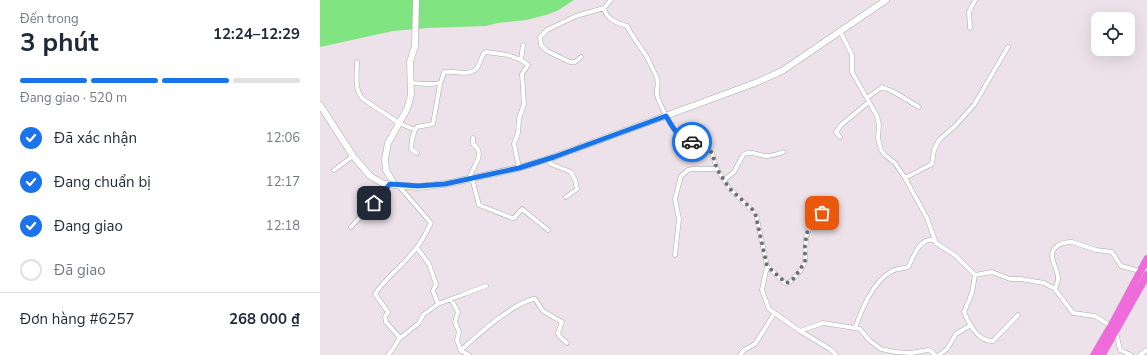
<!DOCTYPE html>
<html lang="vi">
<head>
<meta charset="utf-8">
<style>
	body { margin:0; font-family:"Nunito Sans",sans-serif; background:#f2f2f3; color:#1f2937; height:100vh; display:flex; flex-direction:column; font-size:15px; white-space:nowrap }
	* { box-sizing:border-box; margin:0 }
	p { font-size:13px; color:#747a83 }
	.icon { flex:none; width:22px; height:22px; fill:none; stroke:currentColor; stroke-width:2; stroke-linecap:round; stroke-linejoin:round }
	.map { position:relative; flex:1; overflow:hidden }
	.drawer { display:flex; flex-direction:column; background:#fff; width:320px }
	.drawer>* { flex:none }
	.tools { position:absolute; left:771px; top:12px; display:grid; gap:8px }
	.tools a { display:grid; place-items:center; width:44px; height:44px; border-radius:8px; background:#fff; box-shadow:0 4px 16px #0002; font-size:20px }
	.pin { position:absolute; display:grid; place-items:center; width:34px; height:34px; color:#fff; margin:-17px; border-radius:8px; box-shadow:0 2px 6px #0006 }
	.courier { position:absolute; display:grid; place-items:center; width:40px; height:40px; margin:-20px; border:3px solid #1a73e8; border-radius:50%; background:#fff; color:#222; box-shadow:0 1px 5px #0007 }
	.head em { font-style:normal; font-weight:700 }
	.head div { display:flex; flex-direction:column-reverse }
	.head { display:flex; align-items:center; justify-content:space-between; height:68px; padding:0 20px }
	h1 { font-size:26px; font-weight:700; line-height:30px }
	.bar { display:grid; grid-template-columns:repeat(4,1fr); gap:6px 4px; align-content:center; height:48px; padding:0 20px }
	.bar i { height:5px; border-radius:3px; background:#e0e1e3 }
	.bar .on { background:#1a73e8 }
	.bar p { grid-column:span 4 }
	.line { display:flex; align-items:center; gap:10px; padding:0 20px; border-top:1px solid #e0e1e3 }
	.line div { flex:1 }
	ol { padding:0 20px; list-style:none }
	li { display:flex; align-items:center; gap:12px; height:44px }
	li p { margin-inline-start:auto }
	li .icon { padding:4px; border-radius:50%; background:#1a73e8; color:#fff; stroke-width:4 }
	li:last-child { color:#747a83 }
	li i { width:22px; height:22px; border:2px solid #e0e1e3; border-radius:50% }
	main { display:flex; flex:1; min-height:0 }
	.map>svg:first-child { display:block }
</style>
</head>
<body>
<main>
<section class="drawer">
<div class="head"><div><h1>3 phút</h1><p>Đến trong</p></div><em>12:24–12:29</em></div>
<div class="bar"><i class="on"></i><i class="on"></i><i class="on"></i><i></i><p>Đang giao · 520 m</p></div>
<ol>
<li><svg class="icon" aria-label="check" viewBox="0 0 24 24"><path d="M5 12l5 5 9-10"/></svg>Đã xác nhận<p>12:06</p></li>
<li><svg class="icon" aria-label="check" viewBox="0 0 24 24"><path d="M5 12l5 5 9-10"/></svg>Đang chuẩn bị<p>12:17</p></li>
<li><svg class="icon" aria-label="check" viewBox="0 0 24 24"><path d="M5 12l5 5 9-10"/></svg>Đang giao<p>12:18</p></li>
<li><i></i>Đã giao</li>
</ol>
<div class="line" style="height:52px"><div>Đơn hàng #6257</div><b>268 000 ₫</b></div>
</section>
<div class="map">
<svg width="827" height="355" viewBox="0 0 827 355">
	<rect width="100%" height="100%" fill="#ede2ea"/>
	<!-- water -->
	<path fill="#80e481" d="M 0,0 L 254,0 L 237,11 L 226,15 L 206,20 L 178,23 L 166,26 L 108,28 L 73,31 L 0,47 Z"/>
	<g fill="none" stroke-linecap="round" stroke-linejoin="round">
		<!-- street casing -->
		<g stroke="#a4ada9" stroke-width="5">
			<path id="street" d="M 284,8 C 286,19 297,23 307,26 L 312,35 L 327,57 L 337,78 C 339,84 336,89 337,95 C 341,109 349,121 356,133 L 360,137 L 390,151 L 392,153 L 397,169 L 409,188 L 436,214 L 447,266 L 442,290 L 449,309 L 480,331 L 510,349 L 516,355
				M 650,28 L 649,12 L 655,0
				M 520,31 L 532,55 L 532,72 L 557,116 L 559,125 L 558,138 L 561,150 L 565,155 L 575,163 L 585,178 L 607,218 L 616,243 L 636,256 L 655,275 L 672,272 L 690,279 L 701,279 L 724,283 L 735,289 L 753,313 L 775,316 L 791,326
				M 261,57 L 255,62 L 250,62 L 227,51 L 221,45 L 220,37 L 227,30 L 256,16 L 284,8 L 291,0
				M 37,62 C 37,74 34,90 43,99 L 79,123 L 95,130
				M 91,83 C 98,83 116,86 121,82 L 124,72 C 134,70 150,77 157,68 C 160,64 161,58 164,53 L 166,52 L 188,55 L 201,60
				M 547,98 L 562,87 L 574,92 L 599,107
				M 520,137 L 516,132 L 521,125 L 549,102
				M 97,153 L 91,149 L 92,139 L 95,130 L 97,127 L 113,124 L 120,84
				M 227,159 L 231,164 L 251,172 L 255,180 L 257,189 L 246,197
				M 199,168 L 194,144 L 198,133 L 199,119 L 204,104 L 202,74 L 208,65 L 201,60 L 203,45
				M 14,170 L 33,156
				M 152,178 L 159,205 L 192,218 L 194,218 L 202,209 L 228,230
				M 585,178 L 612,164 L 614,150 L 619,140 L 635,126 L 654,105 L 688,47
				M 149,179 C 152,167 167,154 153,144 L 153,138
				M 404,180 L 414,172 L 423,155 C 431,150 437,155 446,156 C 452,156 458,154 463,152
				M 78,185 L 111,223 C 107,231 103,240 97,247 C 85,264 67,276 55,294 L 68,312 L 65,317 L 66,322 L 80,338
				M 31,227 L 70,184
				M 97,248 L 109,264 L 116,284 L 113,291 L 118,304
				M 355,255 L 359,219 L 355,199 L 361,176 L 368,170 L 373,169 L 397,169
				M 447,266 L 465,283 L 470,282 L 480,271 L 485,262 L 486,237 L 491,224 L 502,213
				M 655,275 L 652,293 L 644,312 C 649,324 658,342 673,341 L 698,315
				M 735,289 C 736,286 738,282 738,279 C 739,269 725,255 737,246 C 741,243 747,242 752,242 L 776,250 L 792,252 L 801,266 L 820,271
				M 144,294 L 166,286
				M 131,299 L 138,312 L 135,322 L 139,332 L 137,340 L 141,351 L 149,355
				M 535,328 C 542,309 553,281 572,271 C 577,268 583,269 588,267 C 594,257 599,237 614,240
				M 480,331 L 503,323 L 535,328 L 540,329 L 550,341 L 561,349 L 575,352 L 591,353 L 608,350 L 611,351 L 615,355
				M 796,332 L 800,350 L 811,355
				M 141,350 C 159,334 189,306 213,299 L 215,299 L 223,311 L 242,322 L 238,333 L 240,337 L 247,343
				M 68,355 L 73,349 L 79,339 L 99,323 L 103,315 L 118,304 L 142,295
				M 420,355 L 424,350 L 435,344 L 454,314
				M 619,355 L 627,349 L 636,334 L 651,325
				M 820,355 L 827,350"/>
		</g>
		<!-- secondary casing -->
		<g stroke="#a4ada9" stroke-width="7">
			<path id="secondary" d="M 0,105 L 33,156 L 50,176 L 64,184 L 98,187 L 125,184 L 139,181 L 199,168 L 234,157 L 435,83 L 462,71 L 566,0
				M 74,184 L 66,170 L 65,159 L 68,143 L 87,109 L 91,95 L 90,62 L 95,46 L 96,0"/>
		</g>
		<!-- highway casing -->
		<g stroke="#c4c4c4" stroke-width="8">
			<path id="highway" d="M 774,355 L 795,319 L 827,259
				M 782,355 L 827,275"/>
		</g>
		<!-- street -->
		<use href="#street" stroke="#fff" stroke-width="4"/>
		<!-- secondary -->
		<use href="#secondary" stroke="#fff" stroke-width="6"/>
		<!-- highway -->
		<use href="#highway" stroke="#ef6bd9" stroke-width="7"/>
	</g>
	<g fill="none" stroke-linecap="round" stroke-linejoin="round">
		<!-- done -->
		<path stroke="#716d70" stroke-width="4" stroke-dasharray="0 7.2" d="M 372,142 L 390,151 L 392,153 L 397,169 L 409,188 L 435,212 L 447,266 L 466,283 L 470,282 L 475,277 L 485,262 L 485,244 L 488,229 L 491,224 L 502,213"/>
		<!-- route -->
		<path stroke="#1a73e8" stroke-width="5" d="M 54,203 L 70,184 L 98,186 L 125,184 L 199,168 L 234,157 L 346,116 C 355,131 356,135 372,142"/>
	</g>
</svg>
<div class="tools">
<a><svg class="icon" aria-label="locate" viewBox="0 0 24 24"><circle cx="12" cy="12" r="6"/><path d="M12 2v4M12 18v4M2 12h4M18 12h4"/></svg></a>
</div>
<div class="pin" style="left:502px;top:213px;background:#ea580c"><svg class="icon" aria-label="bag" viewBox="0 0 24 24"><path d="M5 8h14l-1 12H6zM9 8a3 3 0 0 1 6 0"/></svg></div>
<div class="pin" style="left:54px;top:203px;background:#1f2937"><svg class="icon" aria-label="home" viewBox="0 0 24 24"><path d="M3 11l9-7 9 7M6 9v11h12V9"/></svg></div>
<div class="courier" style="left:372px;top:142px"><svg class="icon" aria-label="car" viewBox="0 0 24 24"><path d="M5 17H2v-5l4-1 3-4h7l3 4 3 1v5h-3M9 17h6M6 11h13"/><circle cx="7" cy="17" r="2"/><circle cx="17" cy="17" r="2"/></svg></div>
</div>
</main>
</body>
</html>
